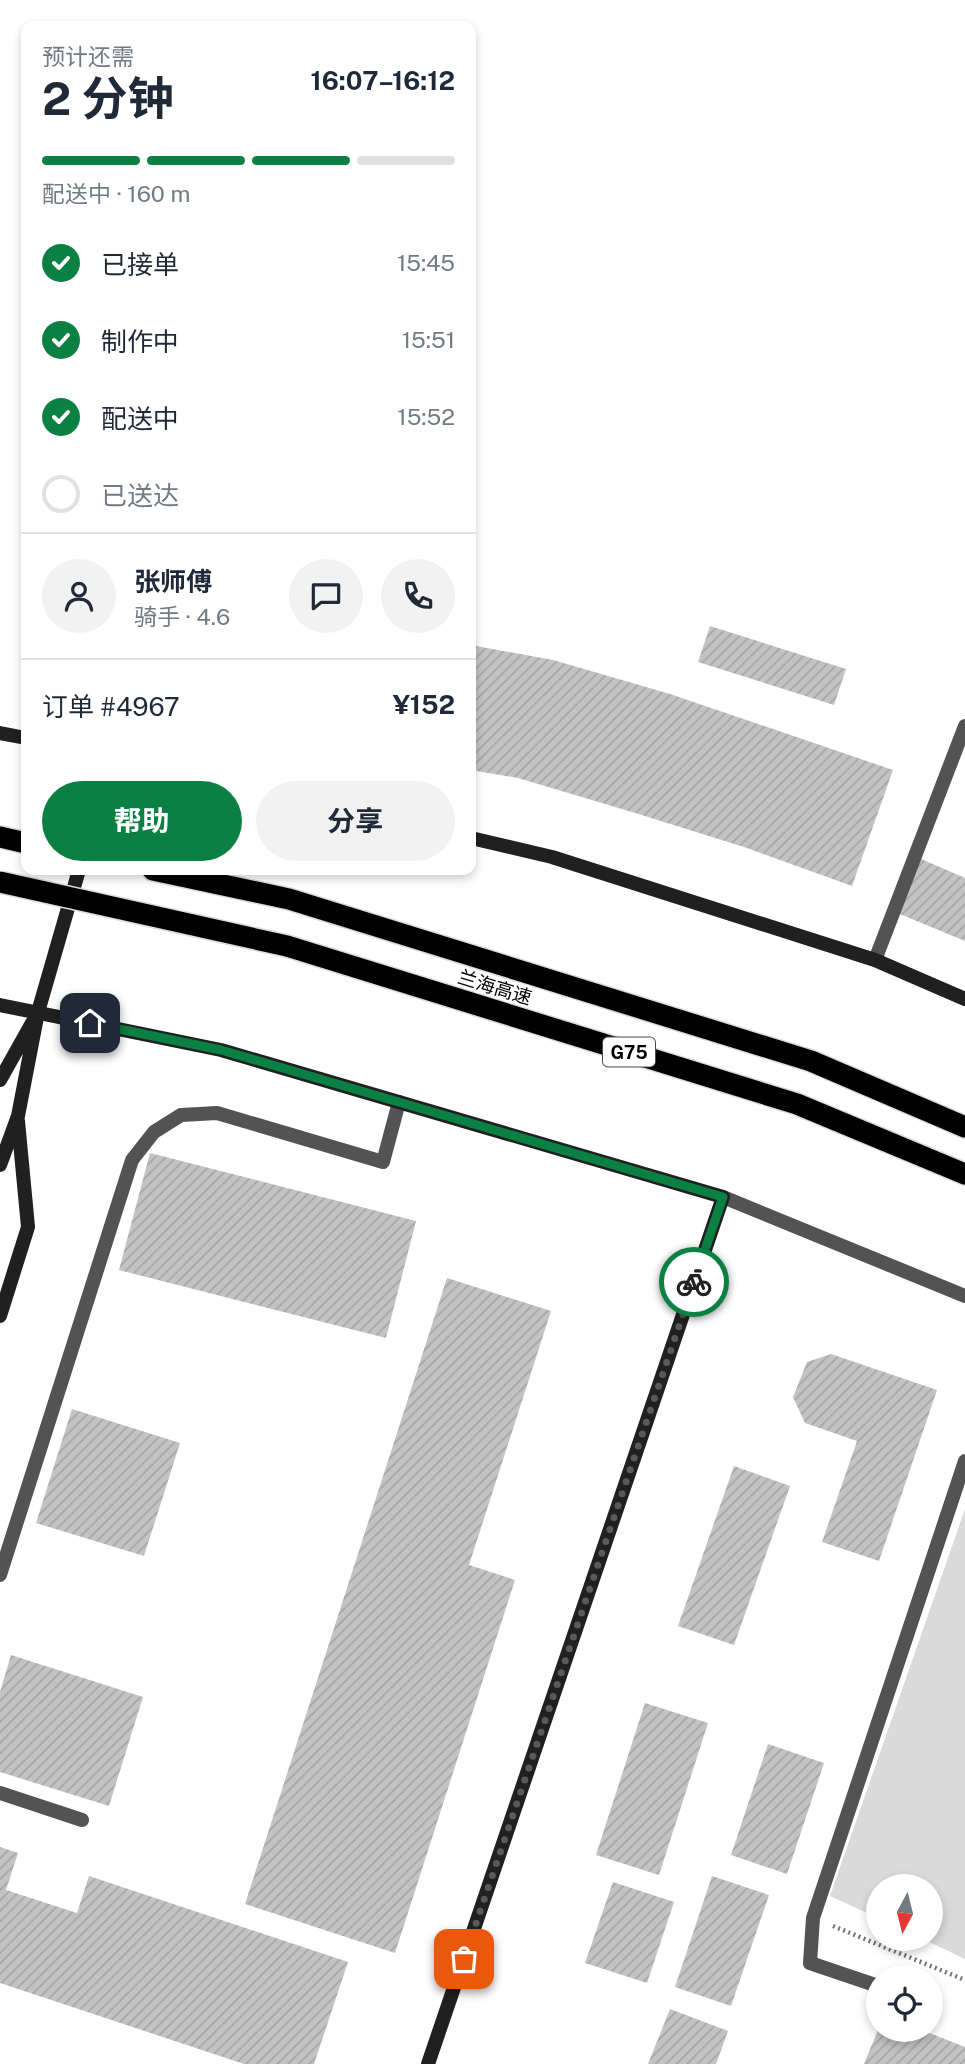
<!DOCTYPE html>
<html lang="zh">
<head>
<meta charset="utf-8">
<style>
	body { margin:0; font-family:"Public Sans","Noto Sans SC",sans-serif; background:#f2f2f3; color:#1f2937; height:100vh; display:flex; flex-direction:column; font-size:26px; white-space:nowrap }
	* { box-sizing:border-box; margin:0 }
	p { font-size:23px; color:#747a83 }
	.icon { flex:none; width:38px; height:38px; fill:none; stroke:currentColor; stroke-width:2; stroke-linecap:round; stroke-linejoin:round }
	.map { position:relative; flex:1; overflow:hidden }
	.drawer { position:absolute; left:21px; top:21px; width:455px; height:854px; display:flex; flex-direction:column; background:#fff; border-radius:14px; box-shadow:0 4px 10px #0003 }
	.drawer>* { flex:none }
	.needle { width:46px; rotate:187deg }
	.fabs { position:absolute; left:866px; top:1874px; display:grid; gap:14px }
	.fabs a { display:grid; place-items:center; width:77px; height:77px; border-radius:50%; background:#fff; box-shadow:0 4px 10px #0003; font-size:35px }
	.pin { position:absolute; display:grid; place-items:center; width:60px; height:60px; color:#fff; margin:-30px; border-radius:14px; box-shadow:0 4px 10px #0006 }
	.courier { position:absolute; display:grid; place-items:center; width:70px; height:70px; margin:-35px; border:5px solid #0b8043; border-radius:50%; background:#fff; color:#222; box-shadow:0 2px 9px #0007 }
	.head em { font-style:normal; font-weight:700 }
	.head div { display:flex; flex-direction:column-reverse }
	.head { display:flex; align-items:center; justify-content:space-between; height:119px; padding:0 21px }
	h1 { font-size:46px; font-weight:700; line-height:52px }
	.bar { display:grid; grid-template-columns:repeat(4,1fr); gap:10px 7px; align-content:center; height:84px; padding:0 21px }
	.bar i { height:9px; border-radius:5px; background:#e0e1e3 }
	.bar .active { background:#0b8043 }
	.bar p { grid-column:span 4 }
	.line { display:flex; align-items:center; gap:18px; padding:0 21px; border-top:2px solid #e0e1e3 }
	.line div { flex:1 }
	.round { display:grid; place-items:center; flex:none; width:74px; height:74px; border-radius:37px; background:#f2f2f3 }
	ol { padding:0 21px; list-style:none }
	li { display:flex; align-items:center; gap:21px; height:77px }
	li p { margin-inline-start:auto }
	li .icon { padding:7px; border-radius:50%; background:#0b8043; color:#fff; stroke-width:4 }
	li:last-child { color:#747a83 }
	li i { width:38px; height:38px; border:4px solid #e0e1e3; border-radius:50% }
	.button { display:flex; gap:14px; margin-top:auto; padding:14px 21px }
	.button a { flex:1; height:80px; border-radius:42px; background:#0b8043; color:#fff; font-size:28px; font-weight:700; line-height:80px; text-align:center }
	.button a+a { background:#f2f2f3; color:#1f2937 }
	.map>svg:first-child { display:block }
</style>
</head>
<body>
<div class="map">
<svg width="965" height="2064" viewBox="0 0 965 2064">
	<defs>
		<pattern id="building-hatch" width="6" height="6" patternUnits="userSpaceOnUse" patternTransform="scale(1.75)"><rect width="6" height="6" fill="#c3c3c3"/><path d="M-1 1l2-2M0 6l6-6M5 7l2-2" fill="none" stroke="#a6a6a6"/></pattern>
	</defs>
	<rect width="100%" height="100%" fill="#fff"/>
	<!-- green -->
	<path fill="#dadada" d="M 965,1509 L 965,1959 L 923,1939 L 931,1939 L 931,1886 L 878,1886 L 878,1918 L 830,1896 Z"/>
	<!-- building -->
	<path fill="url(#building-hatch)" d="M 710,626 L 846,669 L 834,705 L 698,662 Z
		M 471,645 L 553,660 L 670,694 L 893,770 L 852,886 L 744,847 L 632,812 L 518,778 L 471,770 Z
		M 919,858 L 965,878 L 965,941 L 895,912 Z
		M 150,1153 L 416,1221 L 386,1338 L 119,1270 Z
		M 447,1278 L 551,1311 L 469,1565 L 515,1580 L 395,1953 L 245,1904 Z
		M 831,1354 L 937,1390 L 879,1561 L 822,1542 L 857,1441 L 805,1423 L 793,1397 L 807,1362 Z
		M 72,1409 L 180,1443 L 144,1556 L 36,1523 Z
		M 734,1466 L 790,1486 L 734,1645 L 678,1626 Z
		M 11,1655 L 143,1697 L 109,1806 L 0,1772 L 0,1692 Z
		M 645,1703 L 708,1723 L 659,1875 L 596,1855 Z
		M 768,1744 L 824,1763 L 787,1874 L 731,1855 Z
		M 0,1847 L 18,1853 L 6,1890 L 77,1913 L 89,1876 L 348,1962 L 314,2064 L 244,2064 L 0,1983 Z
		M 712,1876 L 769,1895 L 731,2006 L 675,1987 Z
		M 613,1882 L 674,1902 L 647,1983 L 585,1963 Z
		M 670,2009 L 728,2031 L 716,2064 L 648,2064 Z
		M 878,2030 L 922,2030 L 965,2047 L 965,2064 L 864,2064 Z"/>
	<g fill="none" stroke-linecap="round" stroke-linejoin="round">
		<!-- highway casing -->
		<g stroke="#dbdbdb" stroke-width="24">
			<path id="highway" d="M 0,837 L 26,843
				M 153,870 L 289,899 L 811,1061 L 965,1127
				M 287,946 L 797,1104 L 965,1174"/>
		</g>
		<!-- path -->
		<path stroke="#757575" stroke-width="4.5" stroke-dasharray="2 3.5" stroke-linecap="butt" d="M 833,1926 L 965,1980"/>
		<!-- lane -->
		<path stroke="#535353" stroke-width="14" d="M 0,1575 L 132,1160 L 154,1132 L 181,1115 L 217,1113 L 383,1162 L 399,1102
			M 0,1793 L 82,1820
			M 878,1986 L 810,1963 L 813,1918 L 965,1461"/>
		<!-- street -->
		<path stroke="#535353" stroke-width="14" d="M 875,960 L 965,726
			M 723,1197 L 965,1296"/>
		<!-- secondary -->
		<path stroke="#202020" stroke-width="14" d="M 0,733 L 26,738
			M 471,838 L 552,857 L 875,960 L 965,999
			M 0,1005 L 221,1050 L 723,1197 L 428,2064
			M 0,1080 L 32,1023
			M 0,1165 L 18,1116 L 38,1012 L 79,870
			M 0,1316 L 28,1227 L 18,1121"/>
		<!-- highway -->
		<use href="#highway" stroke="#000" stroke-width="21"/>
		<!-- highway-bridge casing -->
		<g stroke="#dbdbdb" stroke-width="24" stroke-linecap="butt">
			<path id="highway-bridge" d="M 0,882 L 287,946"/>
		</g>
		<!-- highway-bridge -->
		<use href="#highway-bridge" stroke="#000" stroke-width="21"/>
	</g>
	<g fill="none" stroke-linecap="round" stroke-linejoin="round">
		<!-- done -->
		<path stroke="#595959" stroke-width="7" stroke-dasharray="0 12.6" d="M 464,1959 L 694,1282"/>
		<!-- route -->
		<path stroke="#0b8043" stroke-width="9" d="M 90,1023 L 221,1050 L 723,1197 L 694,1282"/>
	</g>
	<g text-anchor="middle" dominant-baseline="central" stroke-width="5" stroke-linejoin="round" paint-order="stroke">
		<!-- shield labels -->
		<rect fill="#fff" stroke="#4c4c4c" stroke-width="2" x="603" y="1037.5" width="52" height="29" rx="5"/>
		<g font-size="18" font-weight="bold" fill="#000">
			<text x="629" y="1052">G75</text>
		</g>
		<!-- street labels -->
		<g font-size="19" fill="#000" stroke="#fff">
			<text transform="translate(495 987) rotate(17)">兰海高速</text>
		</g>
	</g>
</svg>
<div class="fabs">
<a><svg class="needle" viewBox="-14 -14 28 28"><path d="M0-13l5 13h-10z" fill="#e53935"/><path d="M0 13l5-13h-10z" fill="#747a83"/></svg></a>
<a><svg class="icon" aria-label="locate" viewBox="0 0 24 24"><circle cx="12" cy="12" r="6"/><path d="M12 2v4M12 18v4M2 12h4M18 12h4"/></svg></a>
</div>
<div class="pin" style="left:464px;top:1959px;background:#ea580c"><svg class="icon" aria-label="bag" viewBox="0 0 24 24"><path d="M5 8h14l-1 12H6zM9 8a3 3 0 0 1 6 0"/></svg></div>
<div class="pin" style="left:90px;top:1023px;background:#1f2937"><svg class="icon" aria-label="home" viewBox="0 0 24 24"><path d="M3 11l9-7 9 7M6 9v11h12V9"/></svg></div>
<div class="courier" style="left:694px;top:1282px"><svg class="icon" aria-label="bike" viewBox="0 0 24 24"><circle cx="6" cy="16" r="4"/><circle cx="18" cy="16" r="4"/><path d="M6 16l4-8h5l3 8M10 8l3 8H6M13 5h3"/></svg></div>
<section class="drawer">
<div class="head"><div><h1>2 分钟</h1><p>预计还需</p></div><em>16:07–16:12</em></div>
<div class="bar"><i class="active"></i><i class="active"></i><i class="active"></i><i></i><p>配送中 · 160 m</p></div>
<ol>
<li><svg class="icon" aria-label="check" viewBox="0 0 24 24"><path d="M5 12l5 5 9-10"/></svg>已接单<p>15:45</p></li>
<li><svg class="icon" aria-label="check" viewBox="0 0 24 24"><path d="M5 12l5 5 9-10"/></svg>制作中<p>15:51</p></li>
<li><svg class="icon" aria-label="check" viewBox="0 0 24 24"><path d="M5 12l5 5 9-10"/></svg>配送中<p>15:52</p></li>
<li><i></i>已送达</li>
</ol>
<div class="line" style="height:126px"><a class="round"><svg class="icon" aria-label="person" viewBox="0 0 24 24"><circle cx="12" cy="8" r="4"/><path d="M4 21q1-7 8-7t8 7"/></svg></a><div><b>张师傅</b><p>骑手 · 4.6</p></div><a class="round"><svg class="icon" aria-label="chat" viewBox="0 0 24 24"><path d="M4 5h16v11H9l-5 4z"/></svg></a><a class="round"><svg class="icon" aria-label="phone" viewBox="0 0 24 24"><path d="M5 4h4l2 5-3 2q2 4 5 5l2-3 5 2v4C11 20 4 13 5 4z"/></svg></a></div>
<div class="line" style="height:91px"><div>订单 #4967</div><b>¥152</b></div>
<div class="button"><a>帮助</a><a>分享</a></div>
</section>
</div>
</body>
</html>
